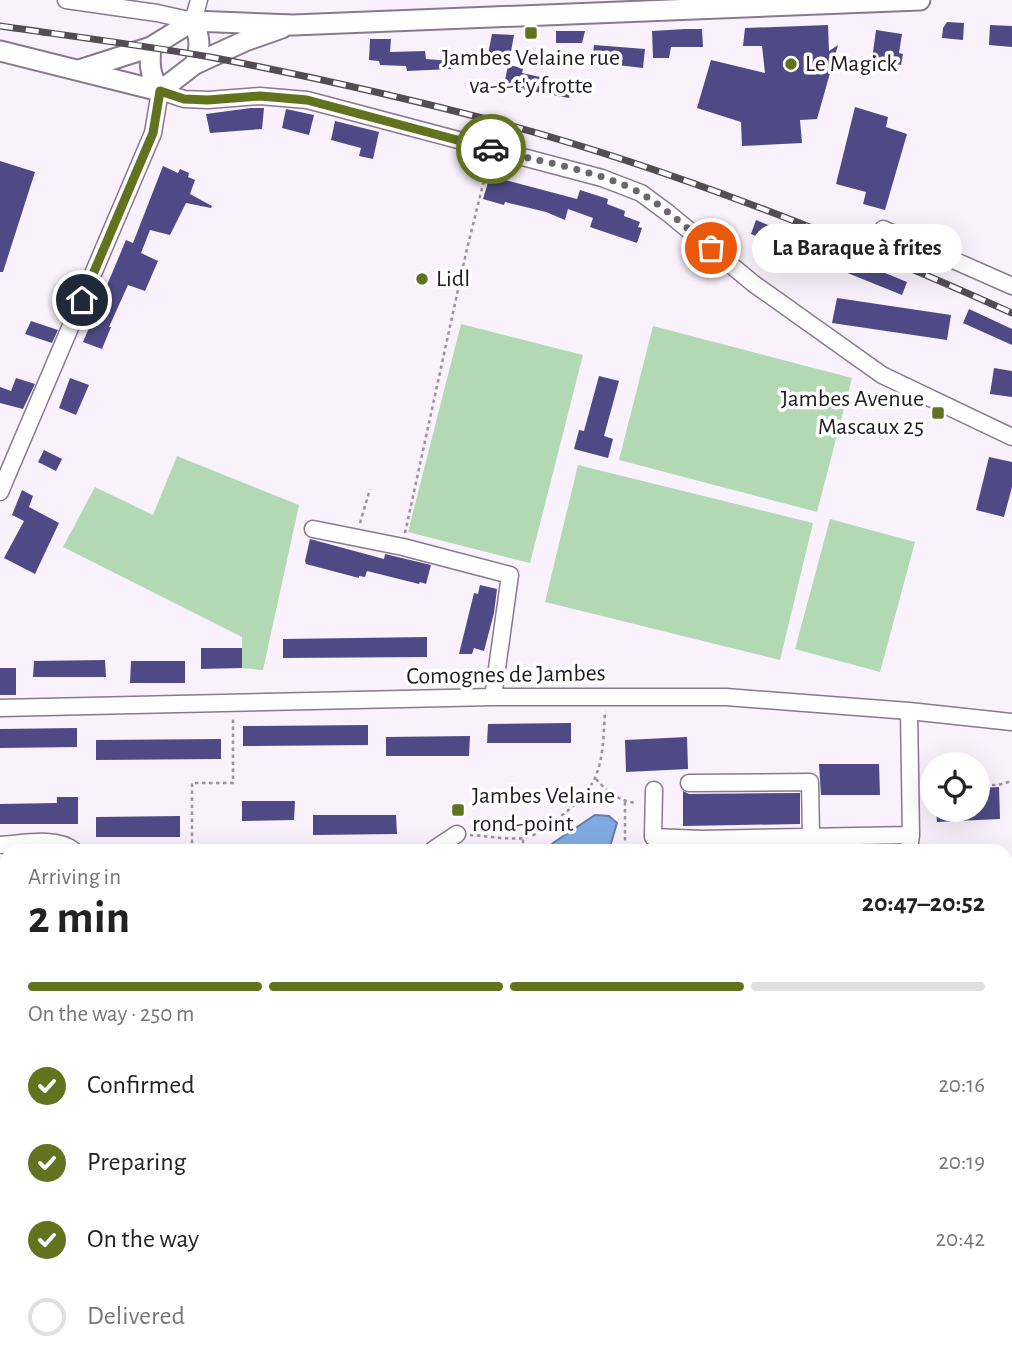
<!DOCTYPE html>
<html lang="en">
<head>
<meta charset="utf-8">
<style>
	body { margin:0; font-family:"Alegreya Sans",sans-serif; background:#f2f2f2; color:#222; height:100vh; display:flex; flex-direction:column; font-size:26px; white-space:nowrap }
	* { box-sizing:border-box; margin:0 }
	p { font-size:23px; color:#767676 }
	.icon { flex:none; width:38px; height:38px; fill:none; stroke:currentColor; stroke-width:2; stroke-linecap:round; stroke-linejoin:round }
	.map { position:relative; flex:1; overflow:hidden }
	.panel { position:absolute; left:0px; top:844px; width:1013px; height:527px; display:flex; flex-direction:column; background:#fff; border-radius:21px 21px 0 0; box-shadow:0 7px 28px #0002 }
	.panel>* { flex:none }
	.controls { position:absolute; left:920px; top:752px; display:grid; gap:14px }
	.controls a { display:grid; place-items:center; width:70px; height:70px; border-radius:50%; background:#fff; box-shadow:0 7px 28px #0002; font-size:35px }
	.pin { position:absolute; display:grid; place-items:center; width:60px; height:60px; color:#fff; margin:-30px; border:4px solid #fff; border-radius:50%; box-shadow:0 2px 7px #0007 }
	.courier { position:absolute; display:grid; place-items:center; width:70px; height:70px; margin:-35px; border:5px solid #62721f; border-radius:50%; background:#fff; color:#222; box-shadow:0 2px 9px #0007 }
	.bubble { position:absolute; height:49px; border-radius:24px; background:#fff; box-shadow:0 7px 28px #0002; font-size:23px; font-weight:700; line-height:49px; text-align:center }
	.headline em { font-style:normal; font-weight:700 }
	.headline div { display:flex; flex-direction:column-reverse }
	.headline { display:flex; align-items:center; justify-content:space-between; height:119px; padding:0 28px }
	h1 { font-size:46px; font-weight:700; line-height:52px }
	.bar { display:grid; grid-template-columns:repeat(4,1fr); gap:10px 7px; align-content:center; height:84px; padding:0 28px }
	.bar i { height:9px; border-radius:5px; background:#e0e0e0 }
	.bar .active { background:#62721f }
	.bar p { grid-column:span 4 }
	ol { padding:0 28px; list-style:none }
	li { display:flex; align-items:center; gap:21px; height:77px }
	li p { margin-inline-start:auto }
	li .icon { padding:7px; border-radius:50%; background:#62721f; color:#fff; stroke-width:4 }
	li:last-child { color:#767676 }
	li i { width:38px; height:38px; border:4px solid #e0e0e0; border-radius:50% }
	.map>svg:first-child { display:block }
</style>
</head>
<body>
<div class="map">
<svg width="1012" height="1370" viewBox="0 0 1012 1370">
	<rect width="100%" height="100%" fill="#f9f1fc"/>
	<!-- green -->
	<path fill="#b2d9b4" d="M 461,324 L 583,355 L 530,563 L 408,532 Z
		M 653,326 L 852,378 L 817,512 L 619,460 Z
		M 177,456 L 299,505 L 263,670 L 242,668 L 242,637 L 63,547 L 95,487 L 153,515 Z
		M 578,465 L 813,523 L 780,660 L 545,602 Z
		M 830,519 L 915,542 L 880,672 L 795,649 Z
		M 0,1219 L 7,1225 L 7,1363 L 607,1363 L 609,1370 L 0,1370 Z
		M 1006,1287 L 1012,1289 L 1012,1370 L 941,1370 L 923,1363 L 1006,1363 Z"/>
	<!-- water -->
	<path fill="#7faae3" stroke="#627ea9" stroke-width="2" d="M 595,815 L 609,816 L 617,823 L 609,850 L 547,850 L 553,843 Z"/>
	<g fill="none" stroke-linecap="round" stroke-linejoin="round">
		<!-- stream -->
		<path stroke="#627ea9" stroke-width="4.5" d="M 48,1370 L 52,1363"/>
	</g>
	<!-- building -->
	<path fill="#4f4a85" d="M 947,22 L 964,23 L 963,40 L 942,38 L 943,28 Z
		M 828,25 L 829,51 L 838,45 L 817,119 L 800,120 L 802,143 L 742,146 L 741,122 L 697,108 L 711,60 L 765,73 L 762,46 L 743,46 L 745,28 Z
		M 990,25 L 1012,26 L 1012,47 L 989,45 Z
		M 685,29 L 702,29 L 703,47 L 671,47 L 669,58 L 653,58 L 652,31 Z
		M 876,30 L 902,34 L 899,53 L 903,54 L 901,65 L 872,60 Z
		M 556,31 L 585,31 L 582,43 L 556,43 Z
		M 492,34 L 514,35 L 510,57 L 488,54 Z
		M 370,39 L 391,39 L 390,52 L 425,51 L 426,59 L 451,61 L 451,69 L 407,71 L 406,66 L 380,65 L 379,61 L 369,60 Z
		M 594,45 L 645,49 L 643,68 L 592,62 Z
		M 508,65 L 523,68 L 522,73 L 572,84 L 569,98 L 504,86 Z
		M 855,107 L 888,117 L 886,127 L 907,134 L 885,210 L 863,204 L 866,192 L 836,184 Z
		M 251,108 L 264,108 L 262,129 L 210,133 L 206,114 Z
		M 286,109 L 314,115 L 309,135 L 282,128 Z
		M 335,121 L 379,132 L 373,159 L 359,156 L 361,148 L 331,140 Z
		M 0,161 L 35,172 L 3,272 L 0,272 Z
		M 163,166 L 178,173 L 180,169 L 189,173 L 188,177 L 195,180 L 190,194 L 212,206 L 211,208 L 186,203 L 170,235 L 150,230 L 141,253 L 158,261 L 145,291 L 128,285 L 109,327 L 111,327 L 102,349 L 83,342 L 126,240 L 133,243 Z
		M 490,176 L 577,199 L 580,190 L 608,199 L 607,204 L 625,211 L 624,216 L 640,222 L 638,227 L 642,228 L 637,243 L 590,227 L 593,218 L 568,209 L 565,220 L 546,212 L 505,202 L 504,205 L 483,199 Z
		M 756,220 L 907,282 L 902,295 L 751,234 Z
		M 837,298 L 951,315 L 947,340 L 832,323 Z
		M 969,309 L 1012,329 L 1012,345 L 963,323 Z
		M 31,321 L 58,330 L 52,343 L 25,334 Z
		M 994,368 L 1012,371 L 1012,397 L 990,394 Z
		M 599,376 L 619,381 L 604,436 L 613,439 L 608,458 L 574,449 L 579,430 L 584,431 Z
		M 16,378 L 35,384 L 23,409 L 0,403 L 0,387 L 11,391 Z
		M 70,378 L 89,385 L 76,415 L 59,408 Z
		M 44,450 L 62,459 L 56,471 L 38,462 Z
		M 989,457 L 1012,462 L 1012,487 L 1004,517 L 976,510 Z
		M 22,490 L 33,496 L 29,507 L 59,523 L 35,574 L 4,558 L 24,521 L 12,515 Z
		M 310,539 L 384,559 L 385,554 L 431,565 L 426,584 L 420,582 L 419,584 L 367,571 L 365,577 L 359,576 L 359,578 L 306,564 L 305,561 Z
		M 480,585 L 497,589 L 494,613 L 484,651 L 474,648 L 472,654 L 459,654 L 474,593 L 478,594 Z
		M 427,637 L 427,657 L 283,658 L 283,639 Z
		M 201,648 L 242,648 L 242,668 L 201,669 Z
		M 105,660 L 106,677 L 33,677 L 34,661 Z
		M 131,661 L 185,661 L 185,683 L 130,683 Z
		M 0,668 L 16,668 L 16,695 L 0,695 Z
		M 571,723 L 571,743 L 487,743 L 488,724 Z
		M 368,725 L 368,745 L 243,746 L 243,726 Z
		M 77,728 L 77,747 L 0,748 L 0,729 Z
		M 470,736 L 469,756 L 386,756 L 386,737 Z
		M 687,737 L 688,769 L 626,772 L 625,740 Z
		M 221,739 L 221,759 L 96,760 L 96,740 Z
		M 819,764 L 879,764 L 880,795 L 821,795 Z
		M 999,787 L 1000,819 L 978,820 L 978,788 Z
		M 683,791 L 689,794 L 800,793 L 800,824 L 683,826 Z
		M 57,797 L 78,797 L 78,824 L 0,824 L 0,804 L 57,803 Z
		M 242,801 L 295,801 L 294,820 L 242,821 Z
		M 936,810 L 978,810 L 978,820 L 937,822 Z
		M 313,815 L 396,815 L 397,834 L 313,835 Z
		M 180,816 L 180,837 L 96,837 L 96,817 Z"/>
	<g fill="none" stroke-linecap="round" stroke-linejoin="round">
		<!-- minor casing -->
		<g stroke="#89788f" stroke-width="19">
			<path id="minor" d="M 66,0 L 157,13 L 193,21 L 199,0
				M 883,229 L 1012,286
				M 0,492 L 153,133 L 160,91 L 184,99 L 208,100 L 260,96 L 307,100 L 602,178 L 641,193 L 668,213 L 754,284 L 882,375 L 1012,437
				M 313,529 L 403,547 L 510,575 L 493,697
				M 0,708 L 493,697 L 726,697 L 909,711 L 1012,722
				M 909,711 L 911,835 L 909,850
				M 689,783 L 810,782 L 811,837
				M 654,790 L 653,837 L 702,839 L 911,835
				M 0,845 C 21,844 56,836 73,850
				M 433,850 L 457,834
				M 0,862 L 7,869
				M 1006,889 L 1012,889
				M 0,990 L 7,995"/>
		</g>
		<!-- major casing -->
		<g stroke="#89788f" stroke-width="23">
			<path id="major" d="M 193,21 C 200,37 201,47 195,64
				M 151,47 C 149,65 150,76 160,91
				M 0,51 L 160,91
				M 79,70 L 151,47 L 193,21 L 293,25 L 920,0
				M 160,91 L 195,64 L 245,41 L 282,28"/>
		</g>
		<!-- path -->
		<path stroke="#9a929c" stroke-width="2.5" stroke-dasharray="3.5 3.5" stroke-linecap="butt" d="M 360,523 L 370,489
			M 405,533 L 466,253 L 488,164
			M 596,779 C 607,792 621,802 637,803
			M 978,785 L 998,785 L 1012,781
			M 625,802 L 625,850
			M 470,835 C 487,836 508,840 525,838 C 535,836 544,828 553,822 C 602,787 602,768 605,711
			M 192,850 L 192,783 L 233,783 L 233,716
			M 523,850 L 523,838
			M 1006,1278 L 1012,1280
			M 101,1363 L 101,1370
			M 121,1370 L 124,1363"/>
		<!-- minor -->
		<use href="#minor" stroke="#fff" stroke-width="16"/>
		<!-- major -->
		<use href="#major" stroke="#fff" stroke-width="19"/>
		<!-- rail casing -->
		<g stroke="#534c55" stroke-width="7">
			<path id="rail" d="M 0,26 C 70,36 140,45 210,57 C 304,75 397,96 490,120 C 670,168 843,237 1012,313"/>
		</g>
		<!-- rail -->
		<use href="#rail" stroke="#fff" stroke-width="4.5" stroke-dasharray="13" stroke-linecap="butt"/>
	</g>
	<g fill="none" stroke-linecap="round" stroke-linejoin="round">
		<!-- done -->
		<path stroke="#6c656e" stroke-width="7" stroke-dasharray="0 12.6" d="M 491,149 C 534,160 605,172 642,194 C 667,209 689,230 711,248"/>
		<!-- route -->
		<path stroke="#62721f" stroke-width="9" d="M 82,300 L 153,133 L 160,91 L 184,99 L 208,100 L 260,96 L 307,100 L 491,149"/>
	</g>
	<!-- markers -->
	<g fill="#62721f" stroke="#fff" stroke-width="2.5">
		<rect x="524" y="26" width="14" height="14" rx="3.5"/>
		<circle cx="791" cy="64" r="7"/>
		<circle cx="422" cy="279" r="7"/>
		<rect x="931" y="406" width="14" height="14" rx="3.5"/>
		<rect x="451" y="803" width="14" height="14" rx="3.5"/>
	</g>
	<g text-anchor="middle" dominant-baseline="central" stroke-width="7" stroke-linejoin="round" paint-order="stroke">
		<!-- poi labels -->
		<g font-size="24" fill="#201922" stroke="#fff" text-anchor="start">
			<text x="531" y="58" text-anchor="middle">Jambes Velaine rue<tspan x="531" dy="28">va-s-t'y frotte</tspan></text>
			<text x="805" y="64">Le Magick</text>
			<text x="436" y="279">Lidl</text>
			<text x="924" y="399" text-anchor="end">Jambes Avenue<tspan x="924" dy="28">Mascaux 25</tspan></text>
			<text x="472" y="796">Jambes Velaine<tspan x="472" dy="28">rond-point</tspan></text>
		</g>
		<!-- street labels -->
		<g font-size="24" fill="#201922" stroke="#fff">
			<text transform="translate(506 675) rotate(-1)">Comognes de Jambes</text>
		</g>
	</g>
</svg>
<div class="controls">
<a><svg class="icon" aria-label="locate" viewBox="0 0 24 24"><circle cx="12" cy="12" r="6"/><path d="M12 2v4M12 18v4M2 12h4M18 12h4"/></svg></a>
</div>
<div class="pin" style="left:711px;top:248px;background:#ea580c"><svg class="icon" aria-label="bag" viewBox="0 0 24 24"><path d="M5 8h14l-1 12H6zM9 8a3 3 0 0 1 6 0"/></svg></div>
<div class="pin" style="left:82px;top:300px;background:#1f2937"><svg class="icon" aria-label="home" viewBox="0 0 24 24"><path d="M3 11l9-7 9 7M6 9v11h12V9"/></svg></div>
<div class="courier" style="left:491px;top:149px"><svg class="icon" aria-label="car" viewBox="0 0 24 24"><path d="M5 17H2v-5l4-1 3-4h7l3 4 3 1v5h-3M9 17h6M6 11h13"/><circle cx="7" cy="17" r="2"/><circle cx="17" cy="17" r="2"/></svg></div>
<div class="bubble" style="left:752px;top:224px;width:210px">La Baraque à frites</div>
<section class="panel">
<div class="headline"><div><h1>2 min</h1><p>Arriving in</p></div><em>20:47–20:52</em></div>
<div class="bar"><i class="active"></i><i class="active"></i><i class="active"></i><i></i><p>On the way · 250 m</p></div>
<ol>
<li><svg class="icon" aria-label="check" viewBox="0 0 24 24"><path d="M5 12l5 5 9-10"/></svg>Confirmed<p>20:16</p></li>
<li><svg class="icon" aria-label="check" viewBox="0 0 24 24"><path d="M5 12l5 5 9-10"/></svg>Preparing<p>20:19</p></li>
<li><svg class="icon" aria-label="check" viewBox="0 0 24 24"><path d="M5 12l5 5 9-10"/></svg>On the way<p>20:42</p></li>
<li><i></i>Delivered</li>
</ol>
</section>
</div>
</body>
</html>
